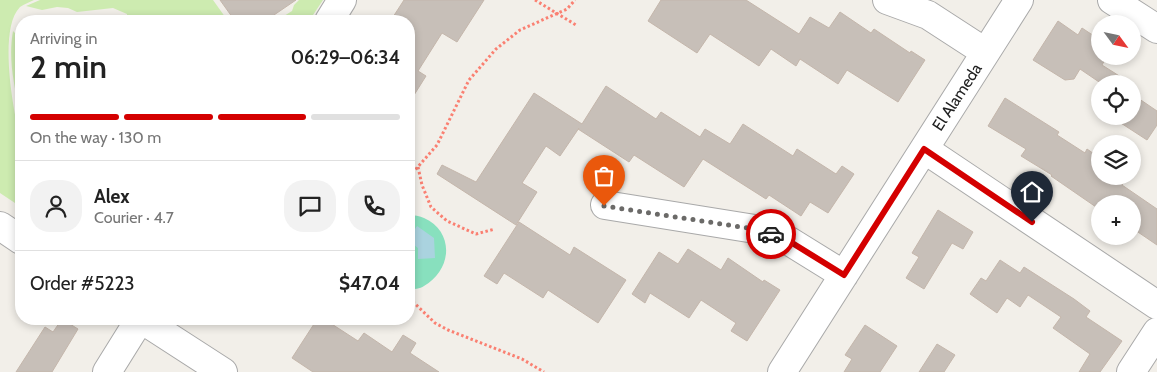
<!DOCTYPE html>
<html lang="en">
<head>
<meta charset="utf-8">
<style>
	body { margin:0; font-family:Cabin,sans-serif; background:#f2f2f2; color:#222; height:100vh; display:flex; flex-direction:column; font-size:19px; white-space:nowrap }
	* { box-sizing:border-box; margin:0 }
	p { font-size:16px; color:#767676 }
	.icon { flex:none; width:28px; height:28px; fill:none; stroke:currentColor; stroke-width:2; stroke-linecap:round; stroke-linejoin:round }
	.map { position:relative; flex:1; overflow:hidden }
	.sheet { position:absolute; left:15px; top:15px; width:400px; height:310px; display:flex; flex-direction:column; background:#fff; border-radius:20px; box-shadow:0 2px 8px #0003 }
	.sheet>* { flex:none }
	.needle { width:32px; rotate:123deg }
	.tools { position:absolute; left:1091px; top:15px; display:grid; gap:10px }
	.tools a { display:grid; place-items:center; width:50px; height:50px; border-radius:50%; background:#fff; box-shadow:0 2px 8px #0003; font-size:25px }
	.pin { position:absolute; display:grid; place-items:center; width:42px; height:42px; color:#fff; margin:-51px -21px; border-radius:50% 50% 50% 0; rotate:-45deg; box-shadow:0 0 5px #0007 }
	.pin .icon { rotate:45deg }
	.courier { position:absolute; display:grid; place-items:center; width:50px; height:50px; margin:-25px; border:4px solid #d40000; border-radius:50%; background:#fff; color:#222; box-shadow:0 1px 6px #0007 }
	.overview em { font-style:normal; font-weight:600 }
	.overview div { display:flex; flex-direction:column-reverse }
	.overview { display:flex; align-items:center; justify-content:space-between; height:85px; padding:0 15px }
	h1 { font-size:32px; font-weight:600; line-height:38px }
	.bar { display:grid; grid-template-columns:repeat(4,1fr); gap:8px 5px; align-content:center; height:60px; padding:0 15px }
	.bar i { height:6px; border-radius:4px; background:#e0e0e0 }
	.bar .selected { background:#d40000 }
	.bar p { grid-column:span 4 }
	.line { display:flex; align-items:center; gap:12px; padding:0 15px; border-top:1px solid #e0e0e0 }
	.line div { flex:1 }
	.round { display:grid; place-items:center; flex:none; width:52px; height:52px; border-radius:20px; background:#f2f2f2 }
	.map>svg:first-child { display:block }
</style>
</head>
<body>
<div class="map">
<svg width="1157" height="372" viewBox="0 0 1157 372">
	<rect width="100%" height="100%" fill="#f2efe9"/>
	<!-- grass -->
	<path fill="#cdebb0" d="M 0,0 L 34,0 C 30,2 24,4 20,7 C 0,27 11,96 17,124 L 21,128 L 21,207 L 0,193 Z
		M 40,0 L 213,0 L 228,21 L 127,21 L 127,14 L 113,8 L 77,12 L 68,8 L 57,7 L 42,10 L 26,6 Z
		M 299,0 L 323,0 L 309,21 L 276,21 L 292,11 L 294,5 Z
		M 13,31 L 16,34 L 16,67 C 23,75 23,103 20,112 C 14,85 8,59 13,31 Z"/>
	<!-- pitch -->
	<path fill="#88e0be" d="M 409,215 C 414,215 420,216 424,218 C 455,232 452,270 424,286 C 420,289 414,289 409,290 Z"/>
	<!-- water -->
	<path fill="#aad3df" d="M 417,226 L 434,238 L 435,258 L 418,259 L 418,248 L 409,241 L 409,238 Z"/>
	<!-- building -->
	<path fill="#c7bfb8" stroke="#c4b6ab" d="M 220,0 L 296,0 L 274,15 L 278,21 L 235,21 Z
		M 404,0 L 484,0 L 457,42 L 442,33 L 418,71 L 426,76 L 409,103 L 409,42 L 415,32 L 409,27 L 409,21 L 399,21 L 393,17 Z
		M 661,0 L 746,0 L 799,34 L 810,17 L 829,28 L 840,12 L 871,33 L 874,29 L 910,53 L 911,51 L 925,60 L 898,102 L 847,70 L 838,84 L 800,59 L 796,66 L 771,49 L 759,66 L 710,34 L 697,53 L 648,21 Z
		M 1058,21 L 1078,35 L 1082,28 L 1100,40 L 1100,56 L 1107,56 L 1102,65 L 1132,84 L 1102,84 L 1080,69 L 1074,79 L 1065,80 L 1033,60 Z
		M 606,86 L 656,119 L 661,112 L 700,137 L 705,129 L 730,144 L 743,124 L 793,156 L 797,149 L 836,174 L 842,166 L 854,174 L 828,213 L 810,202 L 801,216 L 769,195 L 766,199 L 703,159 L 684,187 L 634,155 L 629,162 L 578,129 L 579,128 L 560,156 L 546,146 L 522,183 L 537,192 L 516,225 L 437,174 L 442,165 L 476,182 L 534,93 L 582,124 Z
		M 1132,94 L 1157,111 L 1157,125 L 1147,140 L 1110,116 L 1132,116 Z
		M 1005,98 L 1059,132 L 1057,135 L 1085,153 L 1087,149 L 1100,158 L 1100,176 L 1127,176 L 1122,185 L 1157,209 L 1157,245 L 1132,228 L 1132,204 L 1098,204 L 1096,207 L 1051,176 L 1052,175 L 1021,156 L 1026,149 L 988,126 Z
		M 938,210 L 973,232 L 963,249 L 952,243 L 924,289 L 906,278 L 919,257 L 912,253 Z
		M 519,222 L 570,255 L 574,247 L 626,280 L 598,323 L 548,290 L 543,298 L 504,273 L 497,284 L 484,276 Z
		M 688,249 L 721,270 L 728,258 L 763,282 L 764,280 L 780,290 L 747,341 L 731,331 L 736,323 L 701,300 L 689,318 L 650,293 L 645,303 L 632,294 L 659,252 L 678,264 Z
		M 1000,260 L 1020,273 L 1024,267 L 1074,299 L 1090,311 L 1086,317 L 1122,341 L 1100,372 L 1079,372 L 1090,354 L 1053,328 L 1061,317 L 1028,295 L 1020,307 L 1007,298 L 997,313 L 970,294 L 981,278 L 986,281 Z
		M 62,319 L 78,329 L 52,372 L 16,372 L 45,327 L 53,332 Z
		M 320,319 L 324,319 L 358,341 L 364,333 L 392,352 L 403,335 L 416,343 L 410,353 L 439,372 L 313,372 L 292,358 L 314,324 L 315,325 Z
		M 865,325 L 897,346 L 880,372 L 844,372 L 852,359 L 845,355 Z
		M 937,344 L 955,355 L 944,372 L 919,372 Z"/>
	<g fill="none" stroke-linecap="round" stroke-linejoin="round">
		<!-- minor casing -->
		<g stroke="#a9a9a9" stroke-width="30">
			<path id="minor" d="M 887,0 L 928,15 L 985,52
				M 1112,0 L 1157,29
				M 329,21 L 342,0
				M 924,149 L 1157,305
				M 605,205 L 761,230 L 789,241 L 844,275
				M 0,226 L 21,240
				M 141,319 L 223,372
				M 107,372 L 140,319
				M 782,372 L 1019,0
				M 1131,372 L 1157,332"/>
		</g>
		<!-- path -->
		<path stroke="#fa8072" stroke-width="3" stroke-dasharray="2.5 2.5" stroke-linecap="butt" d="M 535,0 L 576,25
			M 418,167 L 422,185 L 431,207 L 447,221 L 476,234 L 495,229
			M 409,177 L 437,145 L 469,80 L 496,49 L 520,30 L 567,9 L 575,0
			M 409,298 L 435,323 L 448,330 L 522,359 L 544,372"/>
		<!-- minor -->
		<use href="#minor" stroke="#fff" stroke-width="28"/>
	</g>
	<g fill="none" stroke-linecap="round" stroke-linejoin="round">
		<!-- done -->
		<path stroke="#6b6a68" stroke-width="5" stroke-dasharray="0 9" d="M 604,206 L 761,230 L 771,234"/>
		<!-- route -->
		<path stroke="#d40000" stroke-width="6" d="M 771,234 L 789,241 L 844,275 L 924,149 L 1032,222"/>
	</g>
	<g text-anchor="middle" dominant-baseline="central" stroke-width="5" stroke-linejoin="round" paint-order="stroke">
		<!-- street labels -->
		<g font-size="16" fill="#222" stroke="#fff">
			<text transform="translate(957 97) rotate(-57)">El Alameda</text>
		</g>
	</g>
</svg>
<div class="tools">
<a><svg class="needle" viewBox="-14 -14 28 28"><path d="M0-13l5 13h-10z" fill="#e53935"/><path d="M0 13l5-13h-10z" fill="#767676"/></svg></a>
<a><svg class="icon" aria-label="locate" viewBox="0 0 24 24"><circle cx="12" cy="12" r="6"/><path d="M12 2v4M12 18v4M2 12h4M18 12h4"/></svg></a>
<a><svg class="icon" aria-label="layers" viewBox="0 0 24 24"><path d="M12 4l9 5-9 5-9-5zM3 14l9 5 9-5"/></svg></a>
<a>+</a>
</div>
<div class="pin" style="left:604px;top:206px;background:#ea580c"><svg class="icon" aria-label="bag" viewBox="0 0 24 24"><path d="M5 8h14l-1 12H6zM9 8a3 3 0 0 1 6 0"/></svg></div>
<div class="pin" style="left:1032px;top:222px;background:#1f2937"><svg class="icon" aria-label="home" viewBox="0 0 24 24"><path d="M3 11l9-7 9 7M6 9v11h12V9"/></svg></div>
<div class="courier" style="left:771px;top:234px"><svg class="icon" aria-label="car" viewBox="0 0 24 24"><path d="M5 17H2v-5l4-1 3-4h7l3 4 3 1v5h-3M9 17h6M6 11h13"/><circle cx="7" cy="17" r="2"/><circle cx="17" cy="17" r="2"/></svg></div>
<section class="sheet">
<div class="overview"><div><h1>2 min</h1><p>Arriving in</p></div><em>06:29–06:34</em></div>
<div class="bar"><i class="selected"></i><i class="selected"></i><i class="selected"></i><i></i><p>On the way · 130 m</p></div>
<div class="line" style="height:90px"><a class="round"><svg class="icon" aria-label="person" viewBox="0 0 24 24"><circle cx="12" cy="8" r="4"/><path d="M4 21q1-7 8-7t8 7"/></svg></a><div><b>Alex</b><p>Courier · 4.7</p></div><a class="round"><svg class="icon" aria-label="chat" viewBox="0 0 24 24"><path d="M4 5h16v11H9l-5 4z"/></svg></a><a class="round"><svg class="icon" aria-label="phone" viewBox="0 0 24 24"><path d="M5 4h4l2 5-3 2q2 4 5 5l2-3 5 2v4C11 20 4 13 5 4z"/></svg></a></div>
<div class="line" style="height:65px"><div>Order #5223</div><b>$47.04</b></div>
</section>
</div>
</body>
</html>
